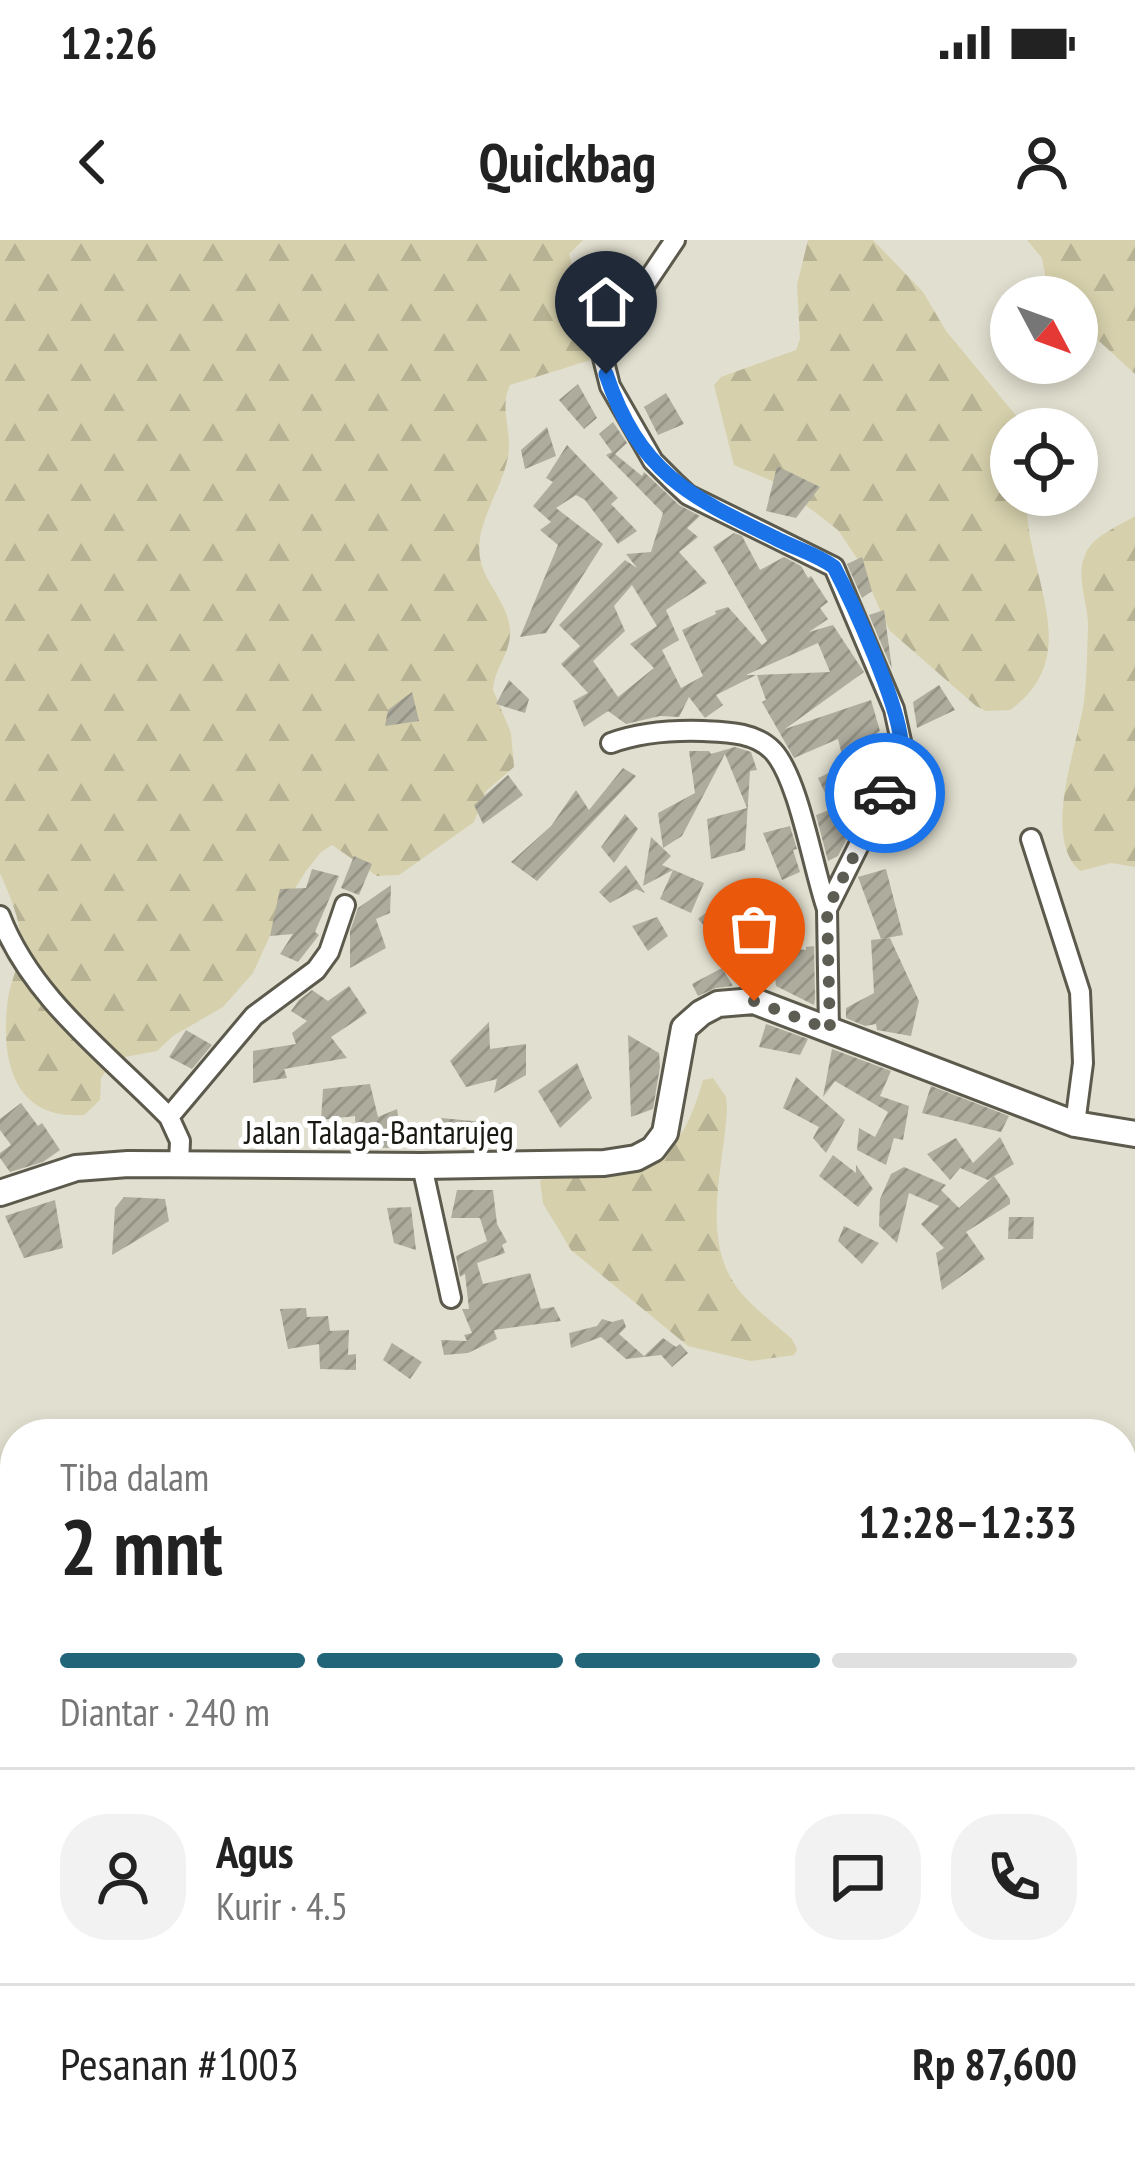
<!DOCTYPE html>
<html lang="id">
<head>
<meta charset="utf-8">
<style>
	body { margin:0; font-family:"PT Sans Narrow",sans-serif; background:#f2f2f2; color:#222; height:100vh; display:flex; flex-direction:column; font-size:45px; white-space:nowrap }
	* { box-sizing:border-box; margin:0 }
	p { font-size:39px; color:#767676 }
	.icon { flex:none; width:66px; height:66px; fill:none; stroke:currentColor; stroke-width:2; stroke-linecap:round; stroke-linejoin:round }
	.map { position:relative; flex:1; overflow:hidden }
	.details { position:absolute; left:0px; top:1179px; width:1137px; height:744px; display:flex; flex-direction:column; background:#fff; border-radius:48px 48px 0 0; box-shadow:0 6px 18px #0003 }
	.details>* { flex:none }
	.needle { width:78px; rotate:131deg }
	.tools { position:absolute; left:990px; top:36px; display:grid; gap:24px }
	.tools a { display:grid; place-items:center; width:108px; height:108px; border-radius:50%; background:#fff; box-shadow:0 6px 18px #0003; font-size:60px }
	.pin { position:absolute; display:grid; place-items:center; width:102px; height:102px; color:#fff; margin:-123px -51px; border-radius:50% 50% 50% 0; rotate:-45deg; box-shadow:0 0 12px #0007 }
	.pin .icon { rotate:45deg }
	.courier { position:absolute; display:grid; place-items:center; width:120px; height:120px; margin:-60px; border:9px solid #1a73e8; border-radius:50%; background:#fff; color:#222; box-shadow:0 3px 15px #0007 }
	.headline em { font-style:normal; font-weight:700 }
	.headline div { display:flex; flex-direction:column-reverse }
	.headline { display:flex; align-items:center; justify-content:space-between; height:204px; padding:0 60px }
	h1 { font-size:78px; font-weight:700; line-height:90px }
	.bar { display:grid; grid-template-columns:repeat(4,1fr); gap:18px 12px; align-content:center; height:144px; padding:0 60px }
	.bar i { height:15px; border-radius:9px; background:#e0e0e0 }
	.bar .active { background:#236578 }
	.bar p { grid-column:span 4 }
	.line { display:flex; align-items:center; gap:30px; padding:0 60px; border-top:3px solid #e0e0e0 }
	.line div { flex:1 }
	.round { display:grid; place-items:center; flex:none; width:126px; height:126px; border-radius:48px; background:#f2f2f2 }
	.status { display:flex; justify-content:space-between; align-items:center; height:84px; padding:0 60px; background:#fff; direction:ltr }
	.status svg { height:33px; fill:currentColor }
	header { display:flex; justify-content:space-between; align-items:center; height:156px; padding:0 60px; background:#fff; font-size:54px; font-weight:700 }
	.map>svg:first-child { display:block }
</style>
</head>
<body>
<div class="status"><b>12:26</b><svg viewBox="0 0 49 12"><path d="M0 12V9h3v3zM5 12V6h3v6zM10 12V3h3v9zM15 12V0h3v12zM26 1h20v11H26zM47 4h2v5h-2z"/></svg></div>
<header><svg class="icon" aria-label="back" viewBox="0 0 24 24"><path d="M15 5l-7 7 7 7"/></svg>Quickbag<svg class="icon" aria-label="person" viewBox="0 0 24 24"><circle cx="12" cy="8" r="4"/><path d="M4 21q1-7 8-7t8 7"/></svg></header>
<div class="map">
<svg width="1135" height="1923" viewBox="0 0 1135 1923">
	<defs>
		<pattern id="forest-firs" width="22" height="20" patternUnits="userSpaceOnUse" patternTransform="scale(3)"><rect width="22" height="20" fill="#d6d0ac"/><path d="M5 1l3.5 6h-7zM16 11l3.5 6h-7z" fill="#b7b293"/></pattern>
		<pattern id="building-hatch" width="6" height="6" patternUnits="userSpaceOnUse" patternTransform="scale(3)"><rect width="6" height="6" fill="#aeac9d"/><path d="M-1 1l2-2M0 6l6-6M5 7l2-2" fill="none" stroke="#959386"/></pattern>
	</defs>
	<rect width="100%" height="100%" fill="#e1dfcf"/>
	<!-- forest -->
	<path fill="url(#forest-firs)" d="M 0,0 L 583,0 L 569,14 C 576,44 597,67 607,96 L 597,118 L 510,145 C 500,165 510,187 509,209 C 506,246 474,281 480,318 C 485,346 512,366 510,396 C 508,416 494,431 493,450 L 511,493 L 514,527 L 486,551 L 474,582 L 399,635 L 377,636 L 332,605 L 321,612 L 306,631 L 282,669 L 253,733 L 223,767 L 173,796 L 157,811 L 114,819 L 101,838 L 100,860 L 84,875 C 12,880 0,818 8,758 C 11,741 20,722 21,704 C 21,680 9,654 0,633 Z
		M 808,0 L 873,0 L 923,52 L 946,91 L 1018,178 L 1022,189 L 1011,189 L 1011,255 L 1027,255 C 1022,331 1089,413 1010,470 L 986,471 L 976,466 L 889,390 L 858,320 L 838,290 L 777,243 L 734,225 L 714,145 L 721,137 L 796,110 L 800,99 L 797,45 Z
		M 1027,0 L 1135,0 L 1135,134 L 1077,81 L 1077,57 L 1049,57 L 1042,18 Z
		M 1135,276 L 1135,627 L 1111,623 L 1080,631 C 1041,597 1078,505 1084,462 C 1087,438 1087,412 1088,388 C 1089,365 1075,338 1085,315 C 1092,296 1119,286 1135,276 Z
		M 713,838 L 726,857 L 727,869 C 724,928 698,1003 742,1054 C 757,1071 776,1085 792,1099 L 797,1109 L 794,1115 L 751,1121 L 688,1106 L 571,1010 L 543,963 L 540,941 C 554,929 567,929 585,927 C 662,918 679,922 703,840 Z"/>
	<g fill="none" stroke-linecap="round" stroke-linejoin="round">
		<!-- river -->
		<path stroke="#8b845b" stroke-width="27" d="M 1122,1655 L 1135,1645
			M 143,1923 L 159,1908
			M 288,1923 L 290,1908
			M 492,1923 L 506,1908"/>
	</g>
	<!-- building -->
	<path fill="url(#building-hatch)" fill-rule="evenodd" d="M 578,144 L 597,178 L 584,189 L 559,160 Z
		M 666,153 L 684,184 L 658,195 L 644,167 Z
		M 613,182 L 627,203 L 615,214 L 642,236 L 644,232 L 679,265 L 700,276 L 687,288 L 698,297 L 679,312 L 707,343 L 666,370 L 679,400 L 662,410 L 681,448 L 703,436 L 682,390 L 716,374 L 715,371 L 728,367 L 762,405 L 767,401 L 713,307 L 734,293 L 742,296 L 760,330 L 784,317 L 801,326 L 808,338 L 811,336 L 828,362 L 820,368 L 828,379 L 809,392 L 833,385 L 864,432 L 785,489 L 871,460 L 880,491 L 842,515 L 838,499 L 794,518 L 762,462 L 766,460 L 757,435 L 830,432 L 818,403 L 746,435 L 756,435 L 716,455 L 723,465 L 705,478 L 689,457 L 679,477 L 660,476 L 626,484 L 608,471 L 584,487 L 573,461 L 588,453 L 561,424 L 580,406 L 559,385 L 625,320 L 637,328 L 626,314 L 651,312 L 663,273 L 606,215 L 612,212 L 599,194 ZM 632,345 L 657,386 L 630,404 L 654,428 L 618,457 L 593,421 L 625,391 L 614,366 Z
		M 547,187 L 556,216 L 525,229 L 521,210 Z
		M 567,205 L 618,258 L 611,264 L 637,291 L 618,304 L 585,260 L 576,255 L 556,268 L 603,304 L 546,393 L 520,397 L 558,305 L 540,290 L 551,282 L 533,266 L 553,242 L 546,238 Z
		M 777,226 L 820,247 L 796,278 L 766,271 Z
		M 862,317 L 872,351 L 862,358 L 847,324 Z
		M 884,370 L 892,429 L 869,375 Z
		M 509,440 L 529,459 L 525,473 L 496,464 Z
		M 939,445 L 955,470 L 917,488 L 913,462 Z
		M 412,452 L 419,481 L 385,486 L 388,470 Z
		M 735,507 L 751,512 L 757,530 L 750,531 L 745,610 L 711,619 L 707,579 L 747,568 L 725,514 L 682,596 L 663,608 L 658,573 L 695,553 L 689,511 L 709,511 L 711,514 Z
		M 851,523 L 863,551 L 831,566 L 818,538 Z
		M 623,528 L 636,536 L 537,641 L 511,622 L 551,586 L 576,550 L 589,570 Z
		M 508,535 L 523,555 L 483,584 L 474,565 Z
		M 924,538 L 925,572 L 895,582 L 893,568 L 903,547 Z
		M 835,568 L 847,598 L 838,616 L 828,621 L 816,575 Z
		M 625,574 L 638,589 L 614,623 L 601,607 Z
		M 790,586 L 797,609 L 793,610 L 800,632 L 782,640 L 763,593 Z
		M 651,597 L 671,616 L 662,625 L 704,643 L 691,673 L 660,659 L 673,630 L 643,646 Z
		M 354,616 L 372,624 L 359,655 L 341,648 Z
		M 626,625 L 645,653 L 636,649 L 610,663 L 599,652 Z
		M 312,629 L 339,636 L 315,692 L 319,695 L 298,722 L 280,714 L 293,694 L 270,696 L 280,649 L 306,648 Z
		M 886,629 L 903,695 L 881,699 L 858,637 Z
		M 391,645 L 390,673 L 376,679 L 386,708 L 350,728 L 350,691 L 358,668 Z
		M 722,660 L 735,693 L 709,691 L 698,679 Z
		M 657,677 L 668,696 L 648,711 L 632,686 Z
		M 890,698 L 919,761 L 911,796 L 877,790 L 876,784 L 865,786 L 846,778 L 846,768 L 874,753 L 871,700 Z
		M 814,706 L 815,759 L 814,765 L 776,746 L 772,707 L 806,710 L 806,707 Z
		M 722,728 L 733,746 L 716,748 L 698,756 L 692,744 Z
		M 349,746 L 367,773 L 331,797 L 347,818 L 284,829 L 287,838 L 253,843 L 253,811 L 296,804 L 292,793 L 307,781 L 291,771 L 299,760 L 312,750 L 328,761 Z
		M 489,782 L 490,809 L 526,804 L 526,835 L 494,853 L 497,839 L 466,847 L 450,821 Z
		M 766,784 L 808,799 L 800,815 L 759,807 Z
		M 186,790 L 212,805 L 192,829 L 169,817 Z
		M 628,795 L 659,813 L 660,827 L 653,869 L 631,877 Z
		M 832,809 L 891,831 L 880,856 L 909,866 L 903,900 L 894,898 L 886,925 L 857,910 L 859,888 L 875,897 L 888,872 L 835,841 L 823,857 Z
		M 577,823 L 592,858 L 560,888 L 538,851 Z
		M 796,837 L 845,880 L 826,913 L 813,898 L 819,887 L 783,868 Z
		M 370,844 L 378,877 L 397,869 L 403,907 L 356,909 L 355,876 L 321,880 L 323,849 Z
		M 931,846 L 1009,876 L 1001,892 L 922,873 Z
		M 21,863 L 38,886 L 42,883 L 60,910 L 43,922 L 10,932 L 0,918 L 0,913 L 11,905 L 0,890 L 0,879 Z
		M 441,878 L 514,885 L 514,908 L 478,909 L 479,902 L 454,909 Z
		M 1000,897 L 1014,924 L 988,940 L 960,928 L 950,940 L 927,914 L 956,898 L 973,923 Z
		M 833,915 L 856,933 L 856,925 L 873,949 L 858,967 L 819,936 Z
		M 904,927 L 946,945 L 941,950 L 959,968 L 994,936 L 1010,959 L 1010,964 L 966,992 L 985,1019 L 942,1050 L 936,1013 L 944,1008 L 921,984 L 939,966 L 909,953 L 897,1003 L 879,986 L 880,959 L 891,934 Z
		M 457,950 L 493,950 L 497,984 L 507,1002 L 502,1005 L 505,1013 L 477,1023 L 483,1044 L 530,1033 L 541,1069 L 554,1067 L 561,1081 L 494,1090 L 497,1099 L 468,1113 L 444,1115 L 441,1100 L 467,1101 L 464,1095 L 472,1093 L 462,1069 L 469,1069 L 465,1034 L 460,1037 L 456,1016 L 487,1001 L 480,978 L 451,978 Z
		M 124,957 L 165,959 L 169,981 L 112,1015 L 115,968 Z
		M 55,960 L 63,1008 L 24,1018 L 5,976 Z
		M 411,967 L 416,1010 L 394,1003 L 387,968 Z
		M 1009,977 L 1034,977 L 1033,999 L 1008,999 Z
		M 844,986 L 879,1003 L 862,1024 L 838,1001 Z
		M 306,1068 L 307,1077 L 328,1076 L 330,1091 L 349,1090 L 348,1115 L 356,1114 L 356,1130 L 320,1129 L 319,1104 L 288,1109 L 280,1069 Z
		M 602,1079 L 612,1082 L 623,1079 L 626,1087 L 619,1094 L 644,1116 L 663,1098 L 676,1107 L 680,1104 L 688,1113 L 672,1127 L 661,1115 L 626,1119 L 601,1097 L 571,1108 L 569,1093 L 597,1086 Z
		M 392,1103 L 422,1122 L 410,1139 L 383,1120 Z"/>
	<g fill="none" stroke-linecap="round" stroke-linejoin="round">
		<!-- minor casing -->
		<g stroke="#5c5a4d" stroke-width="24">
			<path id="minor" d="M 675,0 L 607,101 L 603,118 L 610,146 L 653,221 L 674,242 L 688,255 L 834,327 L 894,469 L 901,501 L 898,527 L 827,669 L 829,791
				M 611,503 C 641,492 671,490 703,491 C 727,492 755,492 773,511 C 799,539 813,629 827,669
				M 1031,599 L 1080,752 L 1083,823 L 1075,884
				M 0,676 C 32,759 108,814 169,877 L 180,901 L 179,923
				M 169,877 L 254,776 L 316,730 L 329,712 L 345,665
				M 422,926 L 451,1058"/>
		</g>
		<!-- major casing -->
		<g stroke="#5c5a4d" stroke-width="30">
			<path id="major" d="M 0,953 L 76,928 L 128,924 L 422,926 L 604,923 L 636,918 L 653,909 L 665,893 L 684,788 L 701,773 L 718,764 L 754,761 L 1075,884 L 1135,894"/>
		</g>
		<!-- minor -->
		<use href="#minor" stroke="#fff" stroke-width="18"/>
		<!-- major -->
		<use href="#major" stroke="#fff" stroke-width="24"/>
	</g>
	<g fill="none" stroke-linecap="round" stroke-linejoin="round">
		<!-- done -->
		<path stroke="#5e5d54" stroke-width="12" stroke-dasharray="0 21.6" d="M 754,761 L 830,790 L 827,670 L 885,553"/>
		<!-- route -->
		<path stroke="#1a73e8" stroke-width="15" d="M 606,134 C 639,232 688,256 775,298 C 794,308 816,314 834,327 C 854,365 897,461 901,501 C 903,521 893,536 885,553"/>
	</g>
	<g text-anchor="middle" dominant-baseline="central" stroke-width="10" stroke-linejoin="round" paint-order="stroke">
		<!-- street labels -->
		<g font-size="33" fill="#181711" stroke="#fff">
			<text x="379" y="891">Jalan Talaga-Bantarujeg</text>
		</g>
	</g>
</svg>
<div class="tools">
<a><svg class="needle" viewBox="-14 -14 28 28"><path d="M0-13l5 13h-10z" fill="#e53935"/><path d="M0 13l5-13h-10z" fill="#767676"/></svg></a>
<a><svg class="icon" aria-label="locate" viewBox="0 0 24 24"><circle cx="12" cy="12" r="6"/><path d="M12 2v4M12 18v4M2 12h4M18 12h4"/></svg></a>
</div>
<div class="pin" style="left:754px;top:761px;background:#ea580c"><svg class="icon" aria-label="bag" viewBox="0 0 24 24"><path d="M5 8h14l-1 12H6zM9 8a3 3 0 0 1 6 0"/></svg></div>
<div class="pin" style="left:606px;top:134px;background:#1f2937"><svg class="icon" aria-label="home" viewBox="0 0 24 24"><path d="M3 11l9-7 9 7M6 9v11h12V9"/></svg></div>
<div class="courier" style="left:885px;top:553px"><svg class="icon" aria-label="car" viewBox="0 0 24 24"><path d="M5 17H2v-5l4-1 3-4h7l3 4 3 1v5h-3M9 17h6M6 11h13"/><circle cx="7" cy="17" r="2"/><circle cx="17" cy="17" r="2"/></svg></div>
<section class="details">
<div class="headline"><div><h1>2 mnt</h1><p>Tiba dalam</p></div><em>12:28–12:33</em></div>
<div class="bar"><i class="active"></i><i class="active"></i><i class="active"></i><i></i><p>Diantar · 240 m</p></div>
<div class="line" style="height:216px"><a class="round"><svg class="icon" aria-label="person" viewBox="0 0 24 24"><circle cx="12" cy="8" r="4"/><path d="M4 21q1-7 8-7t8 7"/></svg></a><div><b>Agus</b><p>Kurir · 4.5</p></div><a class="round"><svg class="icon" aria-label="chat" viewBox="0 0 24 24"><path d="M4 5h16v11H9l-5 4z"/></svg></a><a class="round"><svg class="icon" aria-label="phone" viewBox="0 0 24 24"><path d="M5 4h4l2 5-3 2q2 4 5 5l2-3 5 2v4C11 20 4 13 5 4z"/></svg></a></div>
<div class="line" style="height:156px"><div>Pesanan #1003</div><b>Rp 87,600</b></div>
</section>
</div>
</body>
</html>
